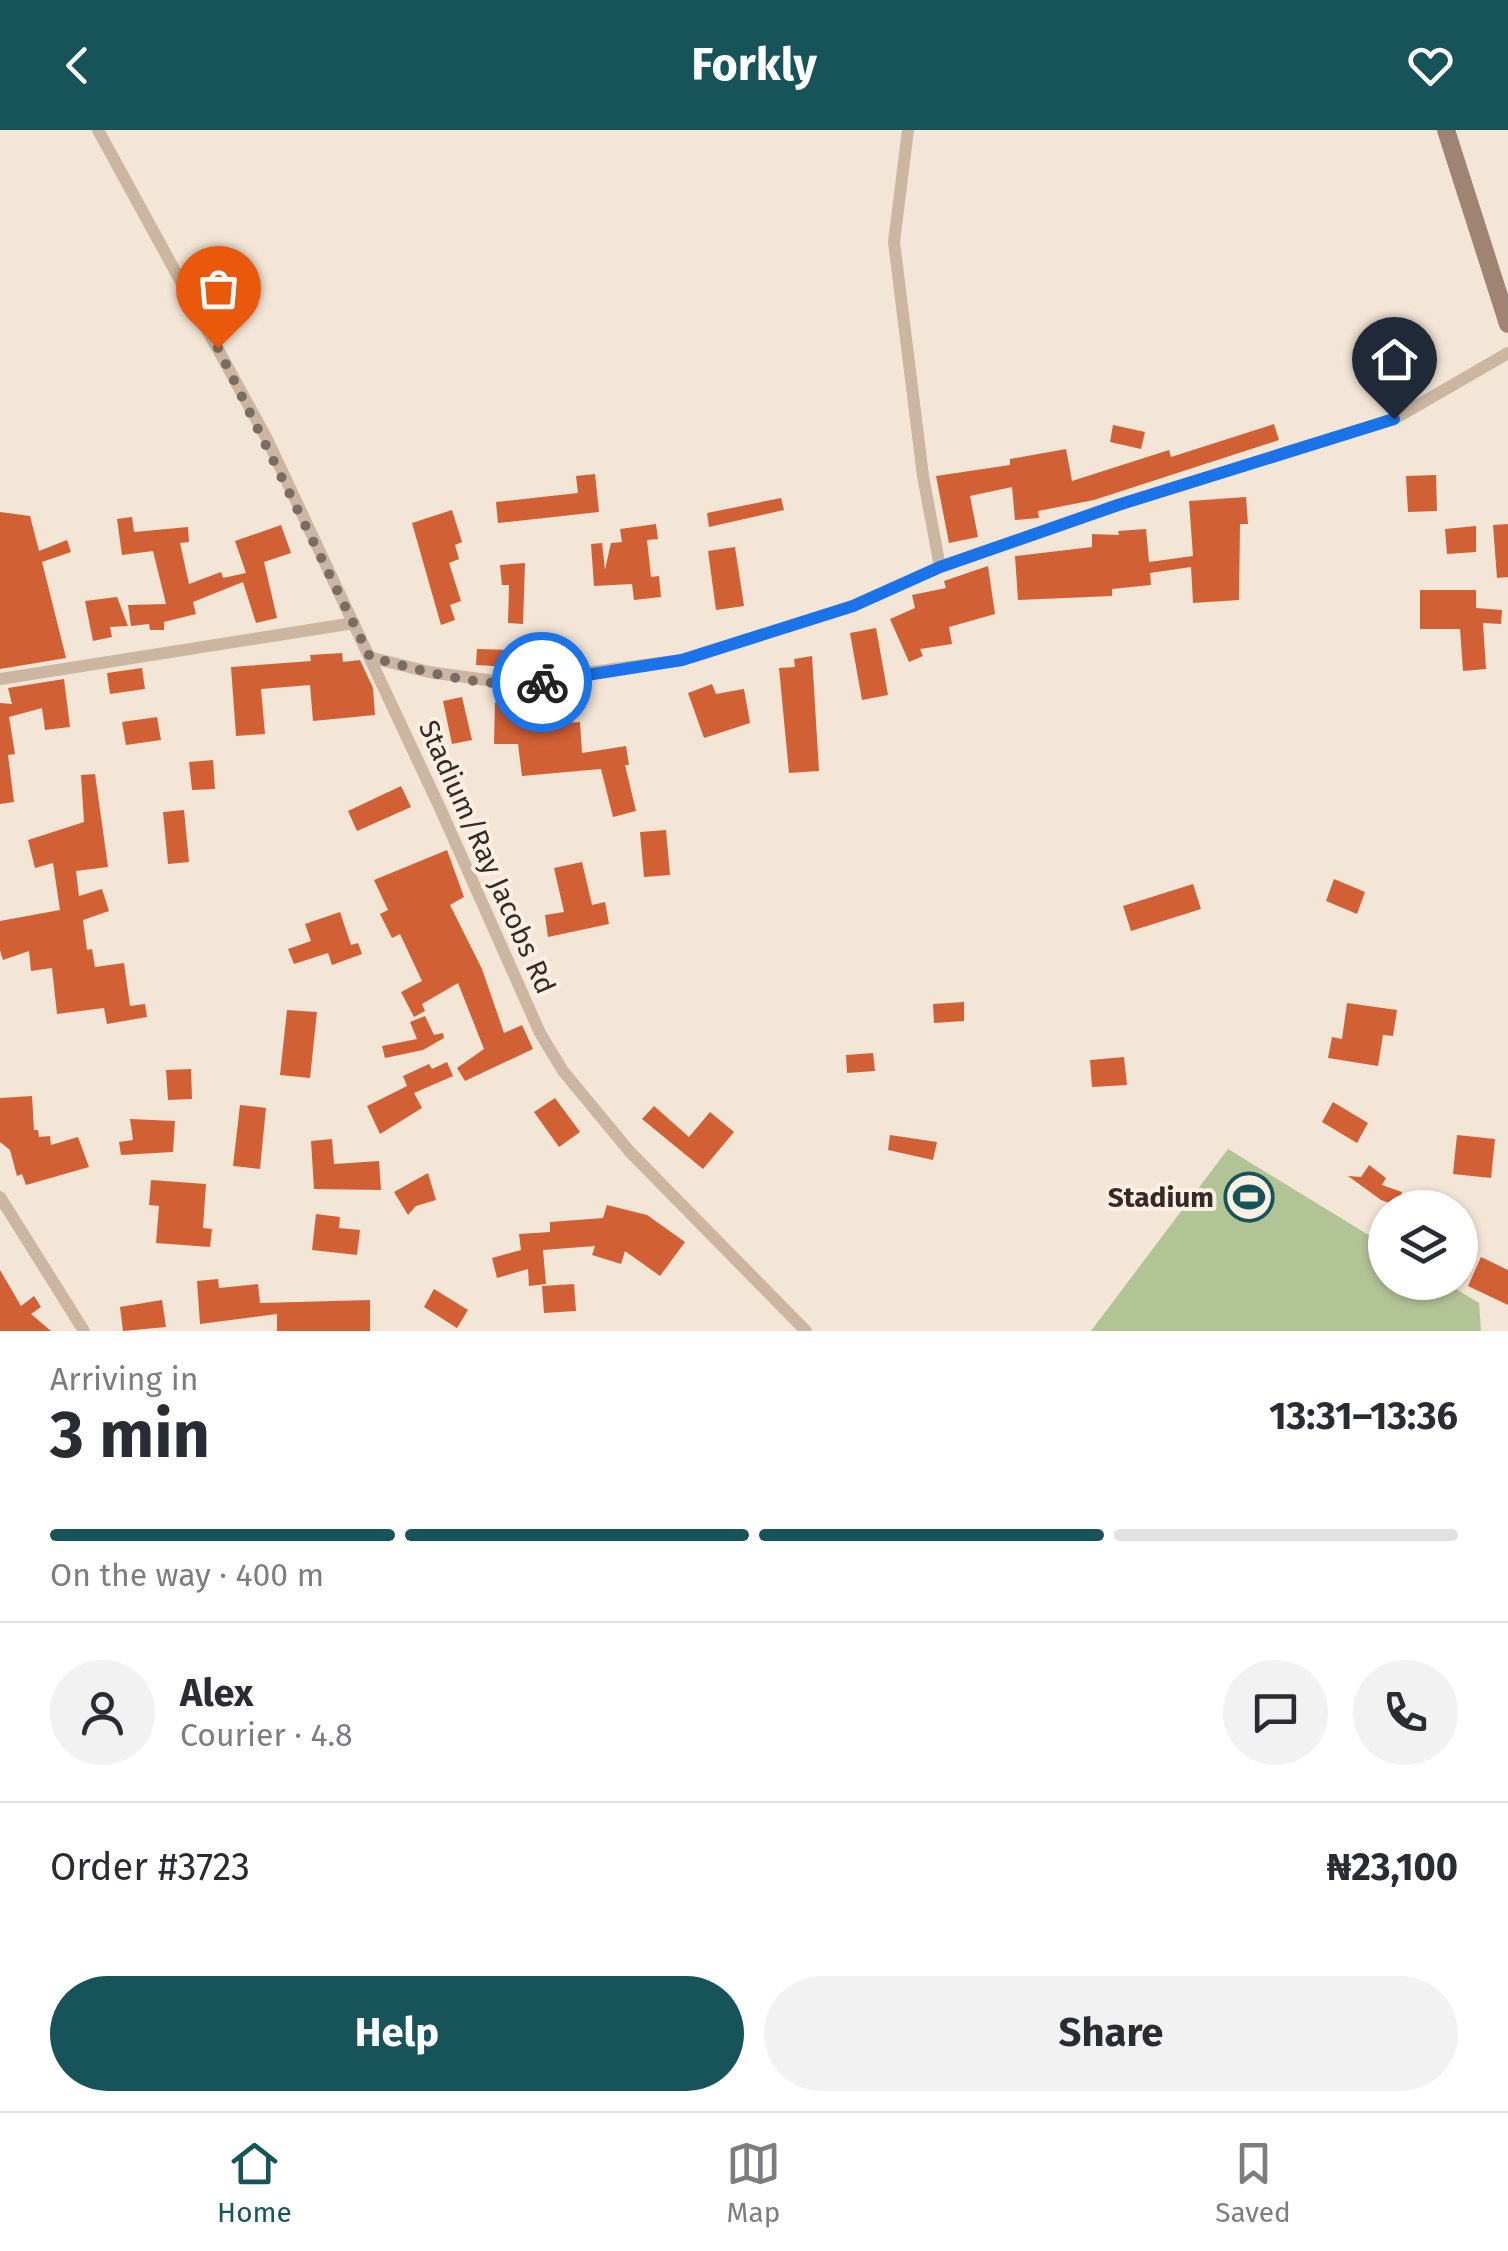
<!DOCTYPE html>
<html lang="en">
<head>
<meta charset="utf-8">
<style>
	body { margin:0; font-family:"Fira Sans",sans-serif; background:#f2f2f3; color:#2b2b33; height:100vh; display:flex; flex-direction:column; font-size:38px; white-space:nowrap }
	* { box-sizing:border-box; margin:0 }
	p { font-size:32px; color:#7c7c81 }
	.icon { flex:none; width:55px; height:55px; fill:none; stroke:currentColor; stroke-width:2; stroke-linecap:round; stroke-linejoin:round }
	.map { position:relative; height:1201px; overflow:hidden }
	.panel { display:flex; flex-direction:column; background:#fff; flex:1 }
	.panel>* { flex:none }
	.tools { position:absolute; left:1368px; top:1060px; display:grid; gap:20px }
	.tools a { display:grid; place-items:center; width:110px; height:110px; border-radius:50%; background:#fff; box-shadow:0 2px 8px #0004; font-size:50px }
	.pin { position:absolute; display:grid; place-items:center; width:85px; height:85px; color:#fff; margin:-102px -42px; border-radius:50% 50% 50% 0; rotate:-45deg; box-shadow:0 0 10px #0007 }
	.pin .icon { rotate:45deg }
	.courier { position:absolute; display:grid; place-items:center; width:100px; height:100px; margin:-50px; border:8px solid #1a73e8; border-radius:50%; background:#fff; color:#222; box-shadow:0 2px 12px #0007 }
	.headline em { font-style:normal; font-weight:700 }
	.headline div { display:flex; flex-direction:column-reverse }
	.headline { display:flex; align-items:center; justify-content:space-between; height:170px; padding:0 50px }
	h1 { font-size:65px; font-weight:700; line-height:75px }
	.bar { display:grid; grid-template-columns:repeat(4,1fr); gap:15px 10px; align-content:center; height:120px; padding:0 50px }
	.bar i { height:12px; border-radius:8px; background:#e1e1e2 }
	.bar .current { background:#17545a }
	.bar p { grid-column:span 4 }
	.line { display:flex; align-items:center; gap:25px; padding:0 50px; border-top:2px solid #e1e1e2 }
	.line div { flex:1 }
	.round { display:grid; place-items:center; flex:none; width:105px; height:105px; border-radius:52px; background:#f2f2f3 }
	.button { display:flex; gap:20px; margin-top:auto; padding:20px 50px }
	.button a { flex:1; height:115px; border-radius:60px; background:#17545a; color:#fff; font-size:40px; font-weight:700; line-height:115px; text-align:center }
	.button a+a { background:#f2f2f3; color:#2b2b33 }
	header { display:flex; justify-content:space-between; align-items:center; height:130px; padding:0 50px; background:#17545a; color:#fff; font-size:45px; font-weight:700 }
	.tabs { display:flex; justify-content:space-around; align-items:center; height:140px; border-top:2px solid #e1e1e2; background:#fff; font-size:28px; color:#7c7c81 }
	.tabs a { display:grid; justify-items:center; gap:5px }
	.tabs .current { color:#17545a }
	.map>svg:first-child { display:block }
</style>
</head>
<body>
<header><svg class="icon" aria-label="back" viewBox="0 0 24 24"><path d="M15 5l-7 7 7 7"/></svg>Forkly<svg class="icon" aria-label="heart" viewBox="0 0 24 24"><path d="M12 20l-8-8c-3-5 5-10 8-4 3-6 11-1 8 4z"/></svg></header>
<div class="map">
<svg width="1508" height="1201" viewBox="0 0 1508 1201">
	<rect width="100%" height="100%" fill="#f3e6d6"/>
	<!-- green -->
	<path fill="#b2c395" d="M 1228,1019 L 1385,1115 L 1385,1152 L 1446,1153 L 1479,1173 L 1481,1201 L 1091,1201 Z"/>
	<!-- building -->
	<path fill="#d26035" d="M 1274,294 L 1279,310 L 1094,370 L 1038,381 L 1039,388 L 1015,390 L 1012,357 L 970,366 L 978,407 L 949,413 L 936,346 L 1010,335 L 1010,329 L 1066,319 L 1072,351 L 1169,320 L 1171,327 Z
		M 1113,295 L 1145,302 L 1141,319 L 1110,312 Z
		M 595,344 L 599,382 L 498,393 L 496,372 L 578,363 L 576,346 Z
		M 1436,345 L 1437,381 L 1408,382 L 1406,346 Z
		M 1246,367 L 1248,394 L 1240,394 L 1239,470 L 1193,473 L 1191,437 L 1150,443 L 1151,455 L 1112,459 L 1112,466 L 1018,470 L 1015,426 L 1092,417 L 1092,404 L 1119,405 L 1118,401 L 1146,399 L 1149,432 L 1193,426 L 1189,371 Z
		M 781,368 L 784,380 L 709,397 L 707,383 Z
		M 452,380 L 462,412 L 455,415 L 459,429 L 449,433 L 461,471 L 450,475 L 455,490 L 441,495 L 412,393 Z
		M 0,382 L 30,386 L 39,421 L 67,410 L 71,422 L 42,432 L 66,528 L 0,539 Z
		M 132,387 L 134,402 L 188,397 L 189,412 L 180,413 L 189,454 L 221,442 L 223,448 L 246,443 L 235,411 L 281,395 L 291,423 L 264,432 L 277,488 L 256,493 L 243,452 L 193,472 L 196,484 L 164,492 L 164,500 L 150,500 L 149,494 L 131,496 L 128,475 L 166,474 L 153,421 L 122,425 L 117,389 Z
		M 656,394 L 658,409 L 647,410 L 651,447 L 659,446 L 661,467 L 634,470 L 632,454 L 594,456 L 591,414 L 602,413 L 605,440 L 611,413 L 622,412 L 620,399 Z
		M 1508,394 L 1508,447 L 1497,448 L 1493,395 Z
		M 1476,396 L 1476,422 L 1447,424 L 1445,399 Z
		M 735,417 L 744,476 L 716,480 L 708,421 Z
		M 525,433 L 523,494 L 508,493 L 509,455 L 502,455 L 500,435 Z
		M 988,436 L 995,484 L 949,497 L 952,514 L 920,519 L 923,526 L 909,532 L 890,489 L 915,478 L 912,465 L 946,458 L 944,451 Z
		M 1420,460 L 1476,460 L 1476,478 L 1502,480 L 1501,494 L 1483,493 L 1486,539 L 1463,541 L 1460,499 L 1420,499 Z
		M 117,467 L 128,496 L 110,497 L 112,507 L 93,511 L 85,471 Z
		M 876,498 L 888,565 L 862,570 L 850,503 Z
		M 477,519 L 512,520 L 511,537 L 476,535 Z
		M 342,523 L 343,532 L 360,530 L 373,558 L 375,585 L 313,591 L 310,555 L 261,559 L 265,604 L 236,606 L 231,537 L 311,531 L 310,525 Z
		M 812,526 L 819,641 L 789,643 L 779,538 L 795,537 L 794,529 Z
		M 142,538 L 145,559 L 110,564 L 107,543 Z
		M 64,549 L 70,597 L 45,600 L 42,578 L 9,587 L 15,624 L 8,625 L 14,672 L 0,674 L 0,573 L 12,574 L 8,558 Z
		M 712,554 L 716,564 L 744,559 L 750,593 L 704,608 L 688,563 Z
		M 462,567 L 472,610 L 452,614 L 443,571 Z
		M 495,572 L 535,573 L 535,595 L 580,592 L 582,623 L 626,616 L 629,635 L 625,635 L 636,681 L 613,687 L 601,639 L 522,646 L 518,614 L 494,614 Z
		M 157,587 L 161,610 L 126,615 L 122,592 Z
		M 213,630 L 215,659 L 192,660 L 189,632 Z
		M 95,644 L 108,737 L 76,741 L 79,766 L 102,759 L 109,781 L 83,790 L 87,820 L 92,819 L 95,837 L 124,833 L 130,876 L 145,874 L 147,887 L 107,894 L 104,878 L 57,884 L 52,838 L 31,841 L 29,821 L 3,830 L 0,820 L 0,791 L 60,780 L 53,733 L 35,738 L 28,710 L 84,692 L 81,645 Z
		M 401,656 L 411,677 L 357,701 L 348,681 Z
		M 184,680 L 189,732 L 168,734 L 163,682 Z
		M 666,700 L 670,745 L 644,747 L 640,702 Z
		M 447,720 L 464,767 L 450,775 L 482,839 L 504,903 L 522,895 L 533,919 L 465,951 L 457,938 L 484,919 L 458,853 L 422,874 L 425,881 L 414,887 L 401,862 L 422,851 L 400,804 L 392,808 L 380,784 L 388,780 L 374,750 Z
		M 582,732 L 592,775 L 605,772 L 609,794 L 548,807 L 545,785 L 564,782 L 554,738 Z
		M 1334,749 L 1365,762 L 1357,784 L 1326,771 Z
		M 1193,754 L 1201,779 L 1131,801 L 1123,776 Z
		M 340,782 L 351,815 L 358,813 L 362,824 L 332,835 L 328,823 L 294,834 L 288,819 L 311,811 L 305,794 Z
		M 964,872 L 964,891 L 934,893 L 933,874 Z
		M 1347,873 L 1397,880 L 1393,906 L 1383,905 L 1378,936 L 1328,928 L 1332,907 L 1342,909 Z
		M 287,880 L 317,882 L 310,948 L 280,945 Z
		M 425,886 L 434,905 L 443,903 L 444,908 L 423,920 L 385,928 L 382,916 L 417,909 L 410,892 Z
		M 873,923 L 875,941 L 847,943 L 846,925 Z
		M 1124,927 L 1127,955 L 1092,957 L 1090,930 Z
		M 447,932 L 453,946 L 414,963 L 422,978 L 380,1004 L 367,976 L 407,956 L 403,946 L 429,934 L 432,939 Z
		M 191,939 L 192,969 L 168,970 L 166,940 Z
		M 32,966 L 34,1000 L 38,1000 L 39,1007 L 50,1006 L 51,1015 L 78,1007 L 89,1037 L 26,1055 L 22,1044 L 17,1046 L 10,1020 L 0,1012 L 0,968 Z
		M 555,968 L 580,1002 L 559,1017 L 534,982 Z
		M 1333,972 L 1368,993 L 1357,1013 L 1322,992 Z
		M 240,975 L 266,978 L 260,1039 L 233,1036 Z
		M 654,976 L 689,1007 L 710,982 L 734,1002 L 703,1039 L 642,989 Z
		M 130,989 L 175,991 L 173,1022 L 121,1025 L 119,1012 L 133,1010 Z
		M 890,1005 L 937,1012 L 933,1030 L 888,1020 Z
		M 1457,1005 L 1495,1009 L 1491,1048 L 1453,1044 Z
		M 332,1009 L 334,1034 L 379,1031 L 381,1060 L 314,1059 L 311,1011 Z
		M 1369,1035 L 1386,1048 L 1382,1055 L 1402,1062 L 1398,1076 L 1381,1070 L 1348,1046 L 1361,1047 Z
		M 428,1043 L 436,1070 L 416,1076 L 408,1085 L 394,1062 Z
		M 151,1050 L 206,1054 L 203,1098 L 212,1099 L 210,1117 L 156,1113 L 159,1076 L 149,1075 Z
		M 607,1075 L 647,1085 L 685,1112 L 660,1146 L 625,1121 L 621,1134 L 592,1125 L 595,1116 L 543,1120 L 546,1154 L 529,1156 L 528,1139 L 497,1148 L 492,1128 L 521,1120 L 519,1104 L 550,1102 L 550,1092 L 603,1088 Z
		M 316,1084 L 340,1087 L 339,1098 L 360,1100 L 357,1125 L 312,1120 Z
		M 1481,1127 L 1508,1140 L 1508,1175 L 1468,1156 Z
		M 0,1140 L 21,1176 L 34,1166 L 41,1177 L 31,1184 L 51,1201 L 0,1201 Z
		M 218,1149 L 219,1158 L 258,1154 L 260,1173 L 370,1170 L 370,1201 L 277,1201 L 277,1184 L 200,1194 L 197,1151 Z
		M 574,1154 L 576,1181 L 544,1183 L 542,1156 Z
		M 434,1159 L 468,1180 L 457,1198 L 424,1177 Z
		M 162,1170 L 166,1197 L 123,1201 L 120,1177 Z"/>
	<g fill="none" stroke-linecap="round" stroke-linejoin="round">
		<!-- street -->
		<path stroke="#ccb6a1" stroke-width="12" d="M 98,0 L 267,309 L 440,678 L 540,903 L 563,941 L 630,1022 L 806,1201
			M 908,0 L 894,112 L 923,346 L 940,437
			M 369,527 L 429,542 L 509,553 L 682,530 L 853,476 L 940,437 L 1118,375 L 1394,289 L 1508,223
			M 0,549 L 354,493
			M 0,1067 L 84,1201"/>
		<!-- secondary -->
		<path stroke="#a08473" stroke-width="18" d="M 1446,0 L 1508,194"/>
	</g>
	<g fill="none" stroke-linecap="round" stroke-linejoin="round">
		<!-- done -->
		<path stroke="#786c63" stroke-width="10" stroke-dasharray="0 18" d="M 218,218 L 370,527 C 423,541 487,560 542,552"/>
		<!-- route -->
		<path stroke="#1a73e8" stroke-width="12" d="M 542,552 L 682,530 L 853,476 L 940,437 L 1118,375 L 1394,289"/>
	</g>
	<!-- icons -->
	<defs>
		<g id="stadium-ring" transform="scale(2.5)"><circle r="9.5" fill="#fbf0e2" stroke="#17545a" stroke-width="1.5"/><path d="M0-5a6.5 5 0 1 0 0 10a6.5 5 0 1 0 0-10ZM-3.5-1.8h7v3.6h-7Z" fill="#17545a"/></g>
	</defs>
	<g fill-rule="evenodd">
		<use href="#stadium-ring" x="1249" y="1067"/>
	</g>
	<g text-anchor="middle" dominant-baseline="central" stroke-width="8" stroke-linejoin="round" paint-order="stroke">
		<!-- street labels -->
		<g font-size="28" fill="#352a25" stroke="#fbf0e2">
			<text transform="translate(487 727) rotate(66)">Stadium/Ray Jacobs Rd</text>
		</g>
		<!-- poi labels -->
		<g font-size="28" font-weight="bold" fill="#352a25" stroke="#fbf0e2" text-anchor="end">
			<text x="1214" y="1067">Stadium</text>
		</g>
	</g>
</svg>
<div class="tools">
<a><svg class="icon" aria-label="layers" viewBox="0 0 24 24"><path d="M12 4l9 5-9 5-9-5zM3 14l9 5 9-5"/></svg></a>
</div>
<div class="pin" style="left:218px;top:218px;background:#ea580c"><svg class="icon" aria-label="bag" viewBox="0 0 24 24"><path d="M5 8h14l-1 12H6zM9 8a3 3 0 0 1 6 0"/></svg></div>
<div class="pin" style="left:1394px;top:289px;background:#1f2937"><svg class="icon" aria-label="home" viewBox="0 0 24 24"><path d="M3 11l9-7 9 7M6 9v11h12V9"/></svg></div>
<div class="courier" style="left:542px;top:552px"><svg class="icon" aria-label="bike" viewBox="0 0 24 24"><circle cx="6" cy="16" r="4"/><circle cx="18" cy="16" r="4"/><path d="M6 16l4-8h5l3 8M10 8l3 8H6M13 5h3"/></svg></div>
</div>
<section class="panel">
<div class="headline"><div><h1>3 min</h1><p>Arriving in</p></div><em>13:31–13:36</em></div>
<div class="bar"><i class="current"></i><i class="current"></i><i class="current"></i><i></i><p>On the way · 400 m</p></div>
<div class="line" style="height:180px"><a class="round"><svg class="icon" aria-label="person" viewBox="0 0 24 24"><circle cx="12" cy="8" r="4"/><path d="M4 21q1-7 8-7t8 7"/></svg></a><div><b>Alex</b><p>Courier · 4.8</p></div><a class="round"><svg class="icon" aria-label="chat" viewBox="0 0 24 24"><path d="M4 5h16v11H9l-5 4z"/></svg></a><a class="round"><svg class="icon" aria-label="phone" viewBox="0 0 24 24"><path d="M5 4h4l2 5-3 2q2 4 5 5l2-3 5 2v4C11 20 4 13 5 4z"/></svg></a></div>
<div class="line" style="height:130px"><div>Order #3723</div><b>₦23,100</b></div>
<div class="button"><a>Help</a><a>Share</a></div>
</section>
<nav class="tabs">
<a class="current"><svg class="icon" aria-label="home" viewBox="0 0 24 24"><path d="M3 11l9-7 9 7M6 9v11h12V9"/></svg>Home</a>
<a><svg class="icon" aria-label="map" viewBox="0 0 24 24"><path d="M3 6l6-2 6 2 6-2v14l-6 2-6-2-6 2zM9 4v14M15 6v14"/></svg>Map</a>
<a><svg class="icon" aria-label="saved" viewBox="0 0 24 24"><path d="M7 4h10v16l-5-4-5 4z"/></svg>Saved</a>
</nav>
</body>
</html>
